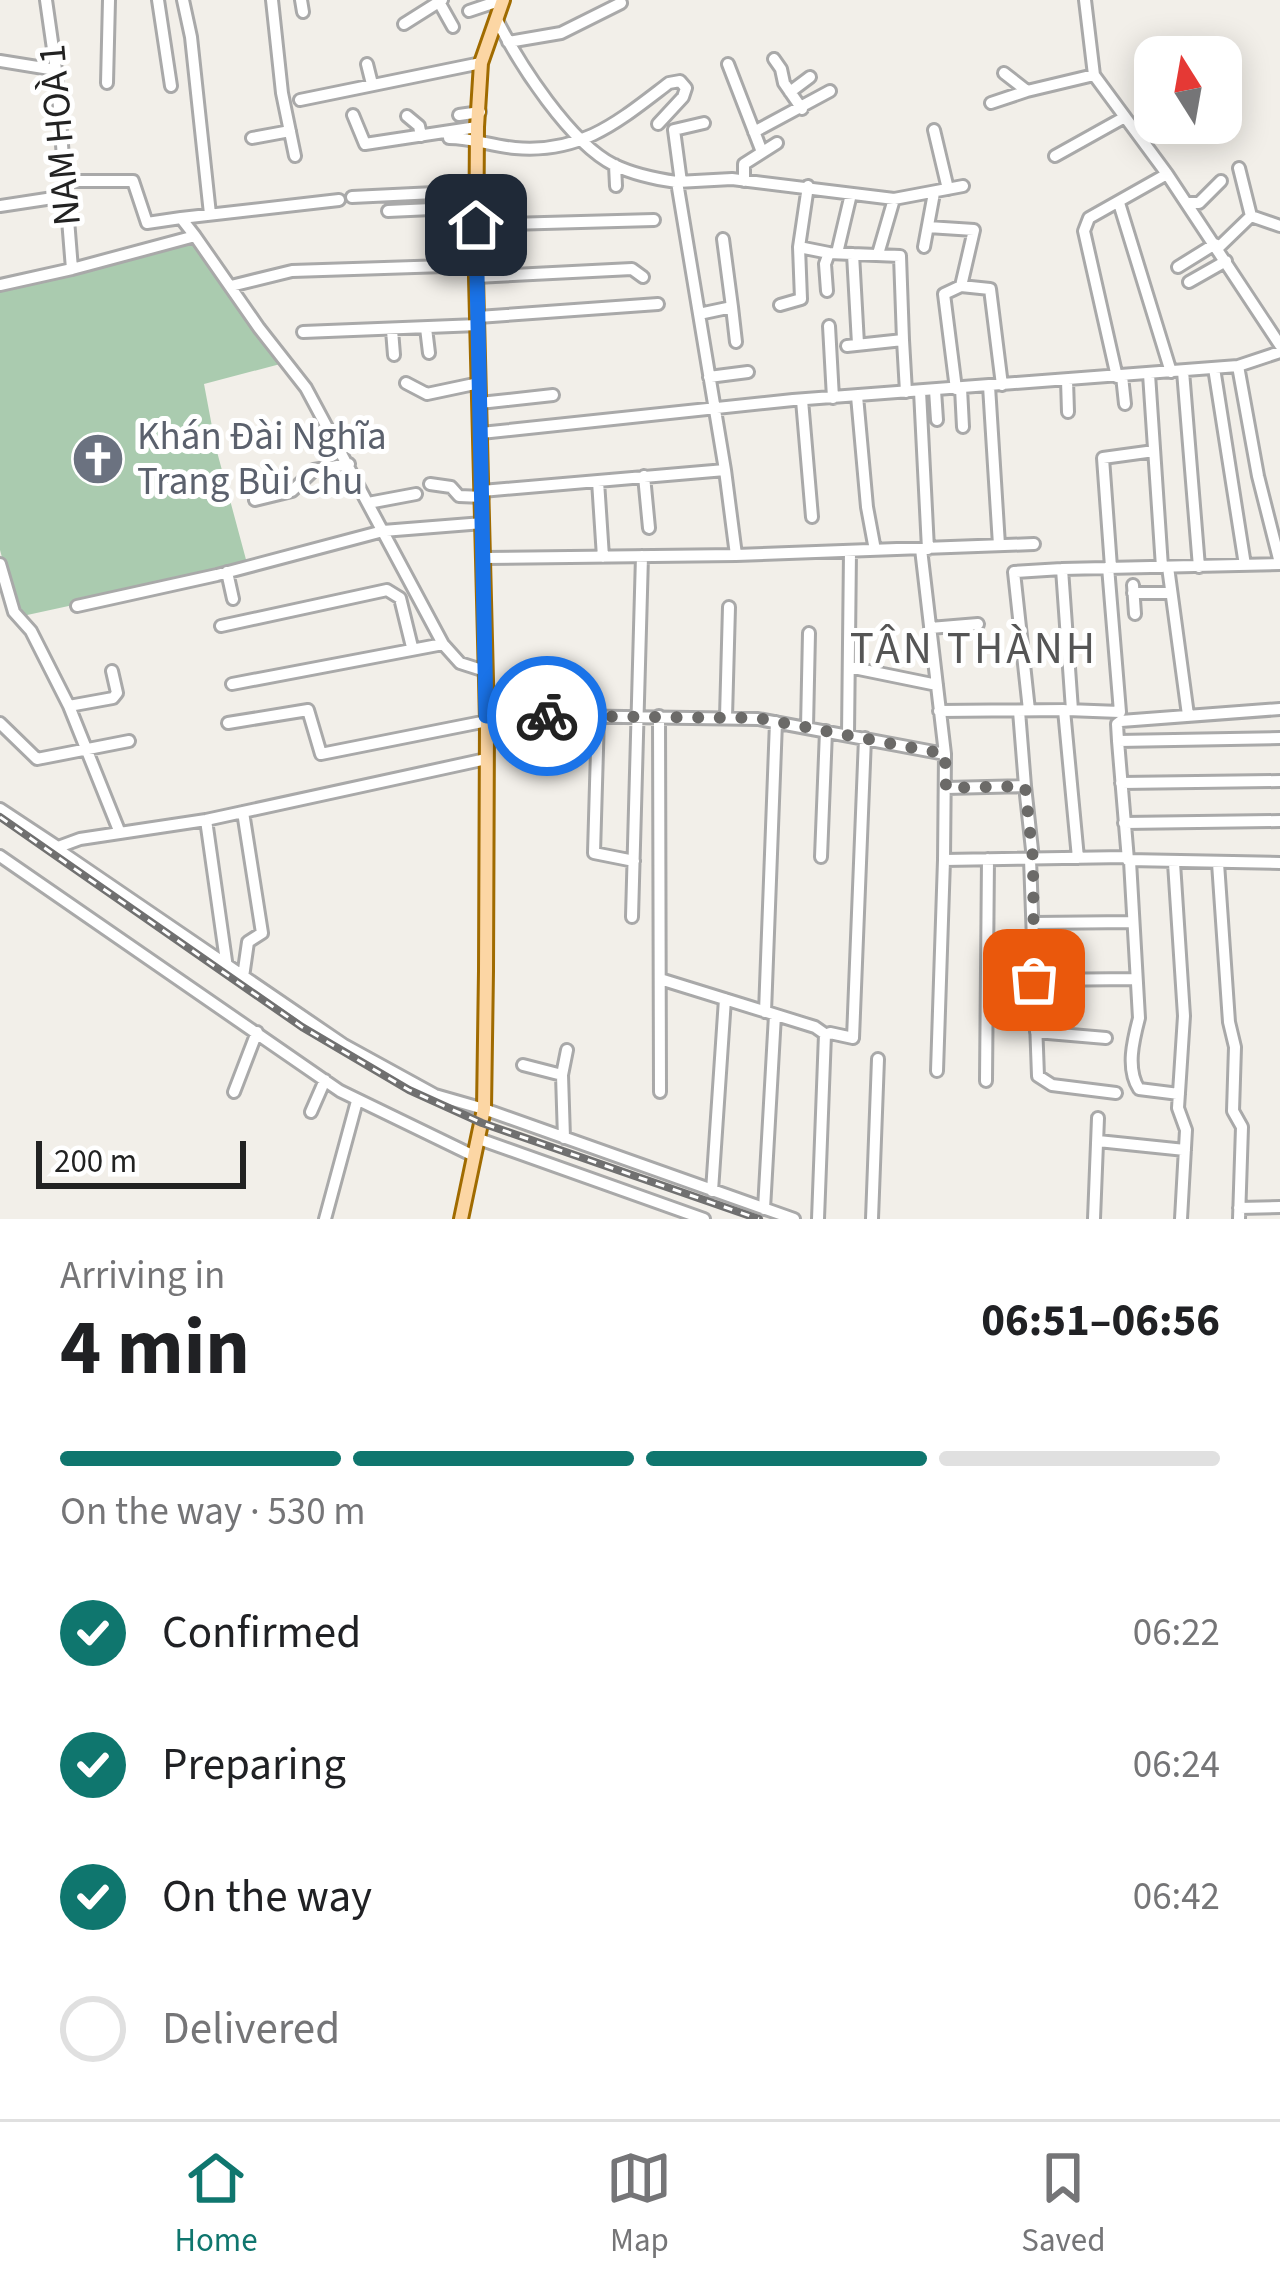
<!DOCTYPE html>
<html lang="en">
<head>
<meta charset="utf-8">
<style>
	body { margin:0; font-family:"Source Sans 3",sans-serif; background:#f2f2f2; color:#202124; height:100vh; display:flex; flex-direction:column; font-size:45px; white-space:nowrap }
	* { box-sizing:border-box; margin:0 }
	p { font-size:39px; color:#757577 }
	.icon { flex:none; width:66px; height:66px; fill:none; stroke:currentColor; stroke-width:2; stroke-linecap:round; stroke-linejoin:round }
	.map { position:relative; height:1219px; overflow:hidden }
	.sheet { display:flex; flex-direction:column; background:#fff; flex:1 }
	.sheet>* { flex:none }
	.needle { width:78px; rotate:349deg }
	.fabs { position:absolute; left:1134px; top:36px; display:grid; gap:24px }
	.fabs a { display:grid; place-items:center; width:108px; height:108px; border-radius:24px; background:#fff; box-shadow:0 6px 30px #0003; font-size:60px }
	.scale { position:absolute; left:36px; bottom:30px; width:210px; box-sizing:border-box; padding-left:12px; border:6px solid #222; border-top:0; font-size:33px; line-height:42px; white-space:nowrap; color:#222; -webkit-text-stroke:9px #fff; paint-order:stroke }
	.pin { position:absolute; display:grid; place-items:center; width:102px; height:102px; color:#fff; margin:-51px; border-radius:24px; box-shadow:0 6px 18px #0006 }
	.courier { position:absolute; display:grid; place-items:center; width:120px; height:120px; margin:-60px; border:9px solid #1a73e8; border-radius:50%; background:#fff; color:#222; box-shadow:0 3px 15px #0007 }
	.headline em { font-style:normal; font-weight:700 }
	.headline div { display:flex; flex-direction:column-reverse }
	.headline { display:flex; align-items:center; justify-content:space-between; height:204px; padding:0 60px }
	h1 { font-size:78px; font-weight:700; line-height:90px }
	.bar { display:grid; grid-template-columns:repeat(4,1fr); gap:18px 12px; align-content:center; height:144px; padding:0 60px }
	.bar i { height:15px; border-radius:9px; background:#e0e0e0 }
	.bar .active { background:#0f766e }
	.bar p { grid-column:span 4 }
	ol { padding:0 60px; list-style:none }
	li { display:flex; align-items:center; gap:36px; height:132px }
	li p { margin-inline-start:auto }
	li .icon { padding:12px; border-radius:50%; background:#0f766e; color:#fff; stroke-width:4 }
	li:last-child { color:#757577 }
	li i { width:66px; height:66px; border:6px solid #e0e0e0; border-radius:50% }
	.menu { display:flex; justify-content:space-around; align-items:center; height:168px; border-top:3px solid #e0e0e0; background:#fff; font-size:33px; color:#757577 }
	.menu a { display:grid; justify-items:center; gap:6px }
	.menu .active { color:#0f766e }
	.map>svg:first-child { display:block }
</style>
</head>
<body>
<div class="map">
<svg width="1280" height="1219" viewBox="0 0 1280 1219">
	<rect width="100%" height="100%" fill="#f2efe9"/>
	<!-- cemetery -->
	<path fill="#aacbaf" d="M 195,236 L 284,363 L 204,384 L 216,448 L 248,567 L 18,617 L 0,550 L 0,285 Z"/>
	<g fill="none" stroke-linecap="round" stroke-linejoin="round">
		<!-- minor casing -->
		<g stroke="#a9a9a9" stroke-width="16">
			<path id="minor" d="M 158,0 L 171,86
				M 183,0 L 191,37 L 210,214
				M 272,0 L 282,93 L 295,156
				M 301,0 L 303,12
				M 1085,0 L 1094,75 L 1167,174 L 1280,345
				M 439,2 L 453,27
				M 469,11 L 502,0
				M 497,20 C 519,64 570,143 614,165 C 635,175 655,179 677,182
				M 404,24 L 442,0
				M 508,42 L 561,33 L 621,3
				M 774,59 L 781,69 L 784,83 L 802,109
				M 0,61 L 56,70
				M 367,64 L 372,84
				M 728,64 L 762,152
				M 1004,73 L 1027,91 L 1094,75
				M 107,83 L 109,0
				M 790,92 L 810,77
				M 300,100 L 481,63
				M 991,103 L 1027,91
				M 353,115 L 365,144 L 477,127
				M 459,115 L 480,112
				M 407,116 L 419,126 L 421,136
				M 934,130 L 948,189
				M 754,132 L 830,91
				M 252,138 L 290,131
				M 449,138 C 472,138 492,146 515,148 C 582,154 619,121 669,83 L 680,81 L 686,88 L 683,97 L 658,124
				M 1055,156 L 1125,117
				M 615,165 L 616,186
				M 65,181 L 133,181 L 147,223 L 181,218 L 195,236
				M 744,181 L 744,164 L 777,143
				M 681,182 L 674,130 L 704,123
				M 808,186 L 799,247 L 829,253 L 900,256 L 903,340 L 847,346
				M 352,197 L 476,191
				M 1119,203 L 1171,372
				M 1187,203 L 1199,203 L 1221,181
				M 0,206 L 66,196
				M 388,211 L 476,207
				M 1251,216 L 1280,226
				M 181,218 L 339,200
				M 476,225 L 654,220
				M 928,227 L 974,230 L 961,286
				M 924,247 L 934,193
				M 1218,248 L 1251,216 L 1239,168
				M 837,253 L 851,194
				M 853,254 L 858,344
				M 878,254 L 894,199
				M 1178,267 L 1215,244
				M 72,269 L 195,236 L 259,328 L 306,388 L 443,644 L 460,663 L 485,671
				M 476,277 L 632,269 L 643,277
				M 1189,282 L 1226,261
				M 0,285 L 72,269 L 56,70 L 46,0
				M 231,286 L 292,271 L 476,265
				M 827,291 L 825,264 L 829,253
				M 780,305 L 801,299 L 799,247
				M 732,307 L 736,342
				M 699,314 L 732,307 L 723,239
				M 478,317 L 658,304
				M 829,326 L 833,398
				M 426,328 L 429,353
				M 392,330 L 394,355
				M 303,332 L 478,325
				M 903,340 L 906,392
				M 1238,366 L 1258,476 L 1280,563
				M 1214,368 L 1245,565
				M 1183,371 L 1199,567
				M 1149,374 L 1162,567
				M 1122,376 L 1125,404
				M 709,377 L 748,372
				M 1117,377 L 1084,231 L 1089,218 L 1167,174
				M 1067,380 L 1068,412
				M 406,383 L 427,394 L 479,383
				M 989,386 L 999,545
				M 961,388 L 963,427
				M 956,389 L 944,294 L 961,286 L 990,289 L 1002,385
				M 935,390 L 937,420
				M 920,391 L 928,549
				M 857,396 L 867,507 L 875,550
				M 802,400 L 812,517
				M 480,403 L 553,395
				M 481,433 L 793,400 L 1238,366 L 1280,352
				M 725,470 L 736,555
				M 644,476 L 649,528
				M 598,481 L 603,557
				M 430,484 L 451,487 L 459,496 L 483,497
				M 482,491 L 725,470 L 677,182 L 732,179 L 894,199 L 963,186
				M 255,500 L 292,491 L 314,470 L 349,464
				M 368,503 L 416,494
				M 921,549 L 945,754
				M 483,558 L 736,555 L 1034,544
				M 0,564 L 14,612 L 31,631 L 69,706 L 120,833
				M 1111,567 L 1103,458 L 1154,451
				M 1168,567 L 1188,715
				M 227,572 L 233,599
				M 1133,585 L 1135,614
				M 1133,593 L 1170,593
				M 77,606 L 217,575 L 383,531 L 483,523
				M 221,626 L 387,590 L 400,598 L 412,647
				M 930,628 L 978,624
				M 849,667 L 937,685
				M 232,684 L 443,644
				M 69,706 L 113,698 L 117,693 L 112,671
				M 1029,710 L 1014,572 L 1062,569
				M 1067,710 L 1120,712 L 1108,567
				M 1072,710 L 1062,569 L 1280,564
				M 939,711 L 1064,710 L 1078,858
				M 486,715 L 758,719 L 945,754 L 944,860 L 1126,857
				M 598,716 L 594,853 L 634,861
				M 659,716 L 660,1092
				M 726,717 L 729,607
				M 0,723 L 37,759 L 129,741
				M 228,723 L 308,710 L 321,754 L 487,721
				M 807,727 L 809,633
				M 848,735 L 850,551
				M 1280,738 L 1118,741 L 1128,860 L 1280,863
				M 1118,741 L 1117,724 L 1121,721 L 1280,709
				M 486,759 L 206,820 L 80,839 L 61,846 L 60,851 L 344,1045 L 435,1095 L 484,1109 L 794,1219
				M 1121,783 L 1280,781
				M 1025,786 L 1033,859
				M 946,788 L 1025,786 L 1019,711
				M 0,809 L 59,848
				M 206,820 L 227,968
				M 1124,823 L 1280,821
				M 0,856 L 340,1091 L 474,1156
				M 821,857 L 826,731
				M 1030,859 L 1038,1076 L 1052,1085 L 1116,1093
				M 1130,861 L 1139,1018 C 1133,1041 1126,1069 1139,1089 L 1179,1094
				M 1174,863 L 1184,1016 L 1178,1108 L 1186,1130 L 1181,1219
				M 1218,863 L 1229,1022 L 1235,1047 L 1233,1111 L 1242,1127 L 1239,1219
				M 632,917 L 642,556
				M 1033,923 L 1132,922
				M 243,977 L 248,942 L 262,933 L 243,812
				M 660,979 L 815,1027 L 825,1034 L 818,1219
				M 1035,980 L 1135,979
				M 765,1012 L 776,722
				M 1036,1032 L 1106,1038
				M 826,1035 L 830,1033 L 853,1038 L 865,738
				M 523,1065 L 562,1075
				M 937,1071 L 944,860
				M 986,1081 L 988,859
				M 234,1092 L 257,1032
				M 311,1112 L 325,1080
				M 564,1138 L 562,1075 L 567,1050
				M 479,1139 L 704,1219
				M 1098,1141 L 1185,1150
				M 712,1191 L 725,999
				M 1239,1208 L 1280,1207
				M 764,1209 L 775,1015
				M 325,1219 L 357,1101
				M 872,1219 L 878,1059
				M 1094,1219 L 1098,1118"/>
		</g>
		<!-- major casing -->
		<g stroke="#a06b00" stroke-width="18">
			<path id="major" d="M 461,1219 L 484,1109 L 486,971 L 487,721 L 476,277 L 477,127 L 481,63 L 503,0"/>
		</g>
		<!-- minor -->
		<use href="#minor" stroke="#fff" stroke-width="10"/>
		<!-- major -->
		<use href="#major" stroke="#fcd6a4" stroke-width="12"/>
		<!-- rail casing -->
		<g stroke="#707070" stroke-width="8">
			<path id="rail" d="M 0,817 L 302,1027 L 409,1090 L 482,1123 L 759,1219"/>
		</g>
		<!-- rail -->
		<use href="#rail" stroke="#fff" stroke-width="3" stroke-dasharray="9" stroke-linecap="butt"/>
	</g>
	<g fill="none" stroke-linecap="round" stroke-linejoin="round">
		<!-- done -->
		<path stroke="#6b6a68" stroke-width="12" stroke-dasharray="0 21.6" d="M 547,716 L 758,718 L 945,754 L 946,788 L 1025,786 L 1033,859 L 1034,980"/>
		<!-- route -->
		<path stroke="#1a73e8" stroke-width="15" d="M 476,225 L 486,716 L 547,716"/>
	</g>
	<!-- icons -->
	<defs>
		<g id="church-disc" transform="scale(2.7)"><circle r="9.5" fill="#6b7280" stroke="#fff"/><path d="M-1.2-6h2.4v3.5h3.3v2.4h-3.3V6h-2.4V-.1h-3.3v-2.4h3.3Z" fill="#fff"/></g>
	</defs>
	<g fill-rule="evenodd">
		<use href="#church-disc" x="98" y="459"/>
	</g>
	<g text-anchor="middle" dominant-baseline="central" stroke-width="10" stroke-linejoin="round" paint-order="stroke">
		<!-- street labels -->
		<g font-size="39" fill="#222" stroke="#fff">
			<text transform="translate(60 135) rotate(-95)">NAM HOÀ 1</text>
		</g>
		<!-- worship labels -->
		<g font-size="39" fill="#5b616d" stroke="#fff" text-anchor="start">
			<text x="137" y="437">Khán Đài Nghĩa<tspan x="137" dy="45">Trang Bùi Chu</tspan></text>
		</g>
		<!-- quarter labels -->
		<g font-size="45" letter-spacing="3" fill="#555" stroke="#fff">
			<text x="974" y="649">TÂN THÀNH</text>
		</g>
	</g>
</svg>
<div class="fabs">
<a><svg class="needle" viewBox="-14 -14 28 28"><path d="M0-13l5 13h-10z" fill="#e53935"/><path d="M0 13l5-13h-10z" fill="#757577"/></svg></a>
</div>
<div class="scale">200 m</div>
<div class="pin" style="left:1034px;top:980px;background:#ea580c"><svg class="icon" aria-label="bag" viewBox="0 0 24 24"><path d="M5 8h14l-1 12H6zM9 8a3 3 0 0 1 6 0"/></svg></div>
<div class="pin" style="left:476px;top:225px;background:#1f2937"><svg class="icon" aria-label="home" viewBox="0 0 24 24"><path d="M3 11l9-7 9 7M6 9v11h12V9"/></svg></div>
<div class="courier" style="left:547px;top:716px"><svg class="icon" aria-label="bike" viewBox="0 0 24 24"><circle cx="6" cy="16" r="4"/><circle cx="18" cy="16" r="4"/><path d="M6 16l4-8h5l3 8M10 8l3 8H6M13 5h3"/></svg></div>
</div>
<section class="sheet">
<div class="headline"><div><h1>4 min</h1><p>Arriving in</p></div><em>06:51–06:56</em></div>
<div class="bar"><i class="active"></i><i class="active"></i><i class="active"></i><i></i><p>On the way · 530 m</p></div>
<ol>
<li><svg class="icon" aria-label="check" viewBox="0 0 24 24"><path d="M5 12l5 5 9-10"/></svg>Confirmed<p>06:22</p></li>
<li><svg class="icon" aria-label="check" viewBox="0 0 24 24"><path d="M5 12l5 5 9-10"/></svg>Preparing<p>06:24</p></li>
<li><svg class="icon" aria-label="check" viewBox="0 0 24 24"><path d="M5 12l5 5 9-10"/></svg>On the way<p>06:42</p></li>
<li><i></i>Delivered</li>
</ol>
</section>
<nav class="menu">
<a class="active"><svg class="icon" aria-label="home" viewBox="0 0 24 24"><path d="M3 11l9-7 9 7M6 9v11h12V9"/></svg>Home</a>
<a><svg class="icon" aria-label="map" viewBox="0 0 24 24"><path d="M3 6l6-2 6 2 6-2v14l-6 2-6-2-6 2zM9 4v14M15 6v14"/></svg>Map</a>
<a><svg class="icon" aria-label="saved" viewBox="0 0 24 24"><path d="M7 4h10v16l-5-4-5 4z"/></svg>Saved</a>
</nav>
</body>
</html>
